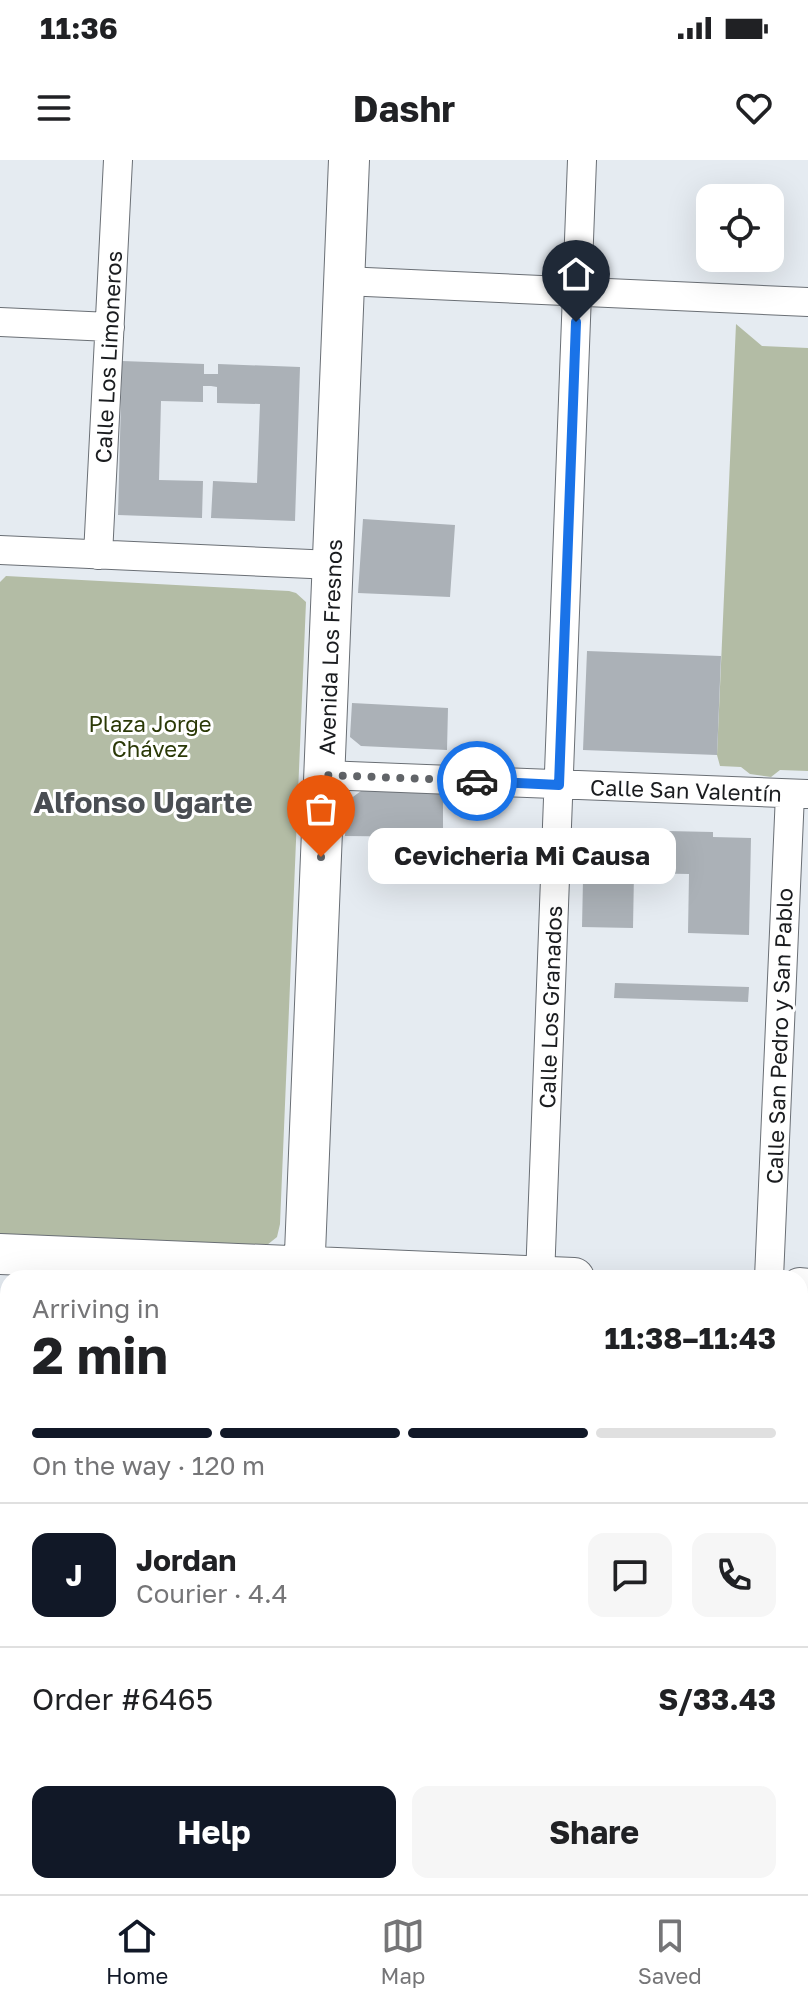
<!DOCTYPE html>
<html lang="en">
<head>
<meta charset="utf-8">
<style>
	body { margin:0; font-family:"Golos Text",sans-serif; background:#f6f6f6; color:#202124; height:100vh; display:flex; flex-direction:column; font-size:30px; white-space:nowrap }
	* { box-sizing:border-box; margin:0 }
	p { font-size:26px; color:#757577 }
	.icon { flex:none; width:44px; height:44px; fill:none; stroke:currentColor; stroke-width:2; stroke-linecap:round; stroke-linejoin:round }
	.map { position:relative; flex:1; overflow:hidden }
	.side { position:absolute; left:0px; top:1110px; width:808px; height:624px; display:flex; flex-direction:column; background:#fff; border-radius:24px 24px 0 0; box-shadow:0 8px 32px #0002 }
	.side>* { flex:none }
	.buttons { position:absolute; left:696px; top:24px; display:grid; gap:16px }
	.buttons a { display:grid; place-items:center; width:88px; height:88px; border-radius:16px; background:#fff; box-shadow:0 8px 32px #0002; font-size:40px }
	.pin { position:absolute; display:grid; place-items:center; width:68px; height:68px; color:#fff; margin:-82px -34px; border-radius:50% 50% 50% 0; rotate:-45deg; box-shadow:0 0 8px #0007 }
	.pin .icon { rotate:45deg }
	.courier { position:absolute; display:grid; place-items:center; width:80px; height:80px; margin:-40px; border:6px solid #1a73e8; border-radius:50%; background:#fff; color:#222; box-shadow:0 2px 10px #0007 }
	.bubble { position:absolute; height:56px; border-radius:16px; background:#fff; box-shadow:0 8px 32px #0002; font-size:26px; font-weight:700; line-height:56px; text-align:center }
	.summary em { font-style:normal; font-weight:700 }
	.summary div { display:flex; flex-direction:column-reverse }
	.summary { display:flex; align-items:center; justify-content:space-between; height:136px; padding:0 32px }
	h1 { font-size:52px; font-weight:700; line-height:60px }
	.bar { display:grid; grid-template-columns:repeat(4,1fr); gap:12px 8px; align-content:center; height:96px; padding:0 32px }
	.bar i { height:10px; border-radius:6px; background:#e0e0e0 }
	.bar .current { background:#111827 }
	.bar p { grid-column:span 4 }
	.line { display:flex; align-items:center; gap:20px; padding:0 32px; border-top:2px solid #e0e0e0 }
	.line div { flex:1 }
	.round { display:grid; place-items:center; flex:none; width:84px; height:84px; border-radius:16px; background:#f6f6f6 }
	.primary-button { display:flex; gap:16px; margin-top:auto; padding:16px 32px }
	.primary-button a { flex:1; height:92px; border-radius:16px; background:#111827; color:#fff; font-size:32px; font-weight:700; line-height:92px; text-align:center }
	.primary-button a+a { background:#f6f6f6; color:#202124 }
	.status { display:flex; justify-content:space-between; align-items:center; height:56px; padding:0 40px; background:#fff; direction:ltr }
	.status svg { height:22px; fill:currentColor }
	header { display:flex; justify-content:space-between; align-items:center; height:104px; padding:0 32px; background:#fff; font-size:36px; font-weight:700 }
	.menu { display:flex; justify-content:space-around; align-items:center; height:112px; border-top:2px solid #e0e0e0; background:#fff; font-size:22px; color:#757577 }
	.menu a { display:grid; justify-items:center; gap:4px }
	.menu .current { color:#111827 }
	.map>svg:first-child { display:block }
</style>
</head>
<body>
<div class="status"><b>11:36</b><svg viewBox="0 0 49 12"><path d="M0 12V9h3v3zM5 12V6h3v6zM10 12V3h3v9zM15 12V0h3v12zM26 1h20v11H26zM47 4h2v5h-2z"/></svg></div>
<header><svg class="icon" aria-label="menu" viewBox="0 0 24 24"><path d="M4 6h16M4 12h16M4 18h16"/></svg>Dashr<svg class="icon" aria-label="heart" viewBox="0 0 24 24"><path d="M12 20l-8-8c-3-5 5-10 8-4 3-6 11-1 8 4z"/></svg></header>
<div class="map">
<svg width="808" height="1734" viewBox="0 0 808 1734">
	<rect width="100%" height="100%" fill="#e5ebf1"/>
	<!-- green -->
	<path fill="#b3bca5" d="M 736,164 L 762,186 L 808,188 L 808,611 L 780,610 L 771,617 L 750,614 L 741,607 L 720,606 L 717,595 Z
		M 6,416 L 289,431 L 296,433 L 306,442 L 280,1064 L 277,1077 L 267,1085 L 0,1079 L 0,422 Z
		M 525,1726 L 657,1726 L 657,1734 L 525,1734 Z"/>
	<!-- building -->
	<path fill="#abb1b7" d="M 122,201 L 204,204 L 204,214 L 218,214 L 218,204 L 300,207 L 295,361 L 211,358 L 213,321 L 257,323 L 260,244 L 217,243 L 217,227 L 211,226 L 203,226 L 203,242 L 161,241 L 159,320 L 203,321 L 202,358 L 118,355 Z
		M 363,359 L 455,365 L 450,437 L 358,433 Z
		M 587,491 L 721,496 L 717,595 L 583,590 Z
		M 352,543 L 448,548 L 447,590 L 361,586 L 350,577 Z
		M 361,631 L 443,632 L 443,677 L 345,676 L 346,642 Z
		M 619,670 L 713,672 L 713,677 L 751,678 L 749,775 L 688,773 L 689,714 L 634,713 L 633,768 L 582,767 L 584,673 L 619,674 Z
		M 615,823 L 749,827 L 748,842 L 614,838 Z"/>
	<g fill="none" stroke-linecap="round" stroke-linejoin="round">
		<!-- street casing -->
		<g stroke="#6a6f75" stroke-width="30">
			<path id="street" d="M 344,121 L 808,142
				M 0,162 L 110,167
				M 0,390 L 333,405
				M 98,395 L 118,0
				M 324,615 L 807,634
				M 540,1118 L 582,0
				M 769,1118 L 790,634
				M 0,1314 L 8,1315
				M 800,1353 L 808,1353
				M 800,1575 L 808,1575
				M 0,1602 L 8,1602
				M 48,1734 L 48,1726
				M 517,1734 L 517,1726"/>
		</g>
		<!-- secondary casing -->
		<g stroke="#6a6f75" stroke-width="42">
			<path id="secondary" d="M 0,1094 L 574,1118
				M 304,1118 L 349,0
				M 800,1128 L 808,1129
				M 279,1734 L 279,1726"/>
		</g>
		<!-- street -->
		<use href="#street" stroke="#fff" stroke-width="28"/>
		<!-- secondary -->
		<use href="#secondary" stroke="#fff" stroke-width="40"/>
	</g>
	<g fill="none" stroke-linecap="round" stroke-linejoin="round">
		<!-- done -->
		<path stroke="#616468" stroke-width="8" stroke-dasharray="0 14.4" d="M 321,697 L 324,615 L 477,621"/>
		<!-- route -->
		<path stroke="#1a73e8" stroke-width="10" d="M 477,621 L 559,625 L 576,162"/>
	</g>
	<g text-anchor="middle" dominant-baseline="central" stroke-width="6" stroke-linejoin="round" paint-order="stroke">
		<!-- street labels -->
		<g font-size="22" fill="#1a1c1f" stroke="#fff">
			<text transform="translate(108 197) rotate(-87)">Calle Los Limoneros</text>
			<text transform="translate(330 487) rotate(-88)">Avenida Los Fresnos</text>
			<text transform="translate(686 630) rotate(2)">Calle San Valentín</text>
			<text transform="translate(550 847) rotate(-88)">Calle Los Granados</text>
			<text transform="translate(779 876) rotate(-88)">Calle San Pedro y San Pablo</text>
		</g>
		<!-- park labels -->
		<g font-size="22" fill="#2b3907" stroke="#fff">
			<text x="150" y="563">Plaza Jorge<tspan x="150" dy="25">Chávez</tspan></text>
		</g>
		<!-- district labels -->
		<g font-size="30" font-weight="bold" fill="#4a4e53" stroke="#fff">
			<text x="143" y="642">Alfonso Ugarte</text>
		</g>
	</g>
</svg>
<div class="buttons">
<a><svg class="icon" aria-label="locate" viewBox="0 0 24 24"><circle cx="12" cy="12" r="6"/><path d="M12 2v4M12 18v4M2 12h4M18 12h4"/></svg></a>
</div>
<div class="pin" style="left:321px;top:697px;background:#ea580c"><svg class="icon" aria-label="bag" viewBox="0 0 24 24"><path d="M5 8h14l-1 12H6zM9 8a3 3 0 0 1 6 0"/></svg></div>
<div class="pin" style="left:576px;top:162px;background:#1f2937"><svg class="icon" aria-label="home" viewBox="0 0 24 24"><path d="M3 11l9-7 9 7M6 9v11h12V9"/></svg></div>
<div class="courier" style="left:477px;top:621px"><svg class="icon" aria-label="car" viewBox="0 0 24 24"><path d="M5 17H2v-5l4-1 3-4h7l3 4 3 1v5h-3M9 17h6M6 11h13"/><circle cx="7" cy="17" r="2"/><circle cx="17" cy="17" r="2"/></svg></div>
<div class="bubble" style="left:368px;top:668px;width:308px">Cevicheria Mi Causa</div>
<section class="side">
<div class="summary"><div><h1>2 min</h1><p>Arriving in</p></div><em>11:38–11:43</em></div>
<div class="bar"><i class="current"></i><i class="current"></i><i class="current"></i><i></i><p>On the way · 120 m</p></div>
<div class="line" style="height:144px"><b class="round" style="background:#111827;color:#fff">J</b><div><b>Jordan</b><p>Courier · 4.4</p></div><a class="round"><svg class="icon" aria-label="chat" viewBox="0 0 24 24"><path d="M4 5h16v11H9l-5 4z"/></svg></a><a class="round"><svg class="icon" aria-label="phone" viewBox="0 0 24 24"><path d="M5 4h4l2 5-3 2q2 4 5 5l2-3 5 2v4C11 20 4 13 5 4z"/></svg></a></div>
<div class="line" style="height:104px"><div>Order #6465</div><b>S/33.43</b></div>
<div class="primary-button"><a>Help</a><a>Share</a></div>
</section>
</div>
<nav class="menu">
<a class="current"><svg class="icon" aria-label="home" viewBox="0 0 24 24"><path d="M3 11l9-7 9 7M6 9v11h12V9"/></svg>Home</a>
<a><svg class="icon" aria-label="map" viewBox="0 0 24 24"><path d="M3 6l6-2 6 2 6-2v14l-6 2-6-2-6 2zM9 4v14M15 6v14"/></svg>Map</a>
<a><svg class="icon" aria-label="saved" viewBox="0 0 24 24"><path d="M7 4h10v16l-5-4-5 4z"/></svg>Saved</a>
</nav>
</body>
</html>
